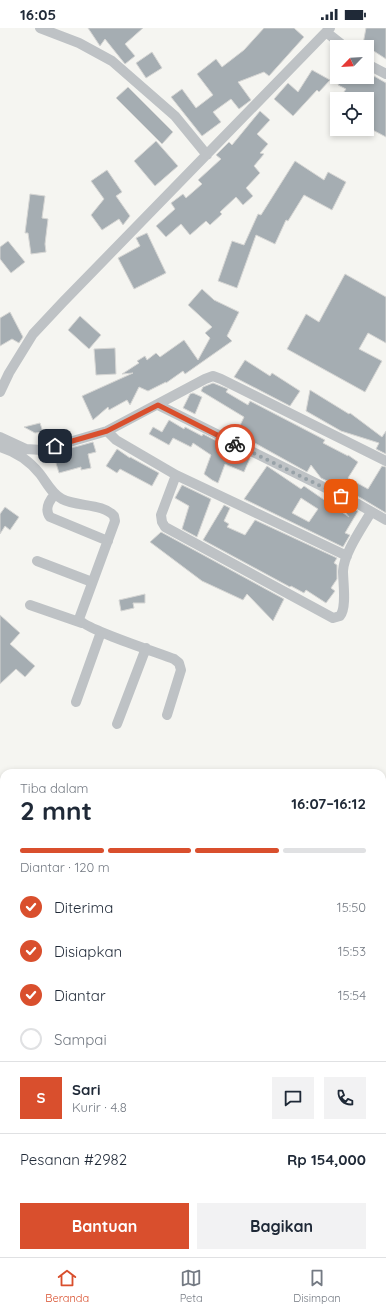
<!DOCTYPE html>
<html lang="id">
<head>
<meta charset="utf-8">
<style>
	body { margin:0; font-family:Quicksand,sans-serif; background:#f2f2f3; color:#1f2937; height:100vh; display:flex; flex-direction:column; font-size:15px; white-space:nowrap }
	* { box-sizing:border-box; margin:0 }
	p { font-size:13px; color:#747a83 }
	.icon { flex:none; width:22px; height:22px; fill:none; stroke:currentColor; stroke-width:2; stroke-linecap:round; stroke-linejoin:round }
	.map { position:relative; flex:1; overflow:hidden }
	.sheet { position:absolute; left:0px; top:741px; width:386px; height:488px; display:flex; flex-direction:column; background:#fff; border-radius:12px 12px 0 0; box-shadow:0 2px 6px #0003 }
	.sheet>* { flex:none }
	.needle { width:26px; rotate:245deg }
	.buttons { position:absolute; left:330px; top:12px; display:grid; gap:8px }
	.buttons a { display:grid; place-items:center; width:44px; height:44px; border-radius:0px; background:#fff; box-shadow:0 2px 6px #0003; font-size:20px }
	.pin { position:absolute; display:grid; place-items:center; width:34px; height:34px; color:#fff; margin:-17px; border-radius:8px; box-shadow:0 2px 6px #0006 }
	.courier { position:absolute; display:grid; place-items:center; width:40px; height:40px; margin:-20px; border:3px solid #d94f2d; border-radius:50%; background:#fff; color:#222; box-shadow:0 1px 5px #0007 }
	.summary em { font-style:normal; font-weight:800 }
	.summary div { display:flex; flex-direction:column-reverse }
	.summary { display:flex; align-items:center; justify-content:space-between; height:68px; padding:0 20px }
	h1 { font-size:26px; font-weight:800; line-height:30px }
	.bar { display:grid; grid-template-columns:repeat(4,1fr); gap:6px 4px; align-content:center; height:48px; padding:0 20px }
	.bar i { height:5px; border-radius:3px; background:#e0e1e3 }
	.bar .on { background:#d94f2d }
	.bar p { grid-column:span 4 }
	.line { display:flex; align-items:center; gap:10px; padding:0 20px; border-top:1px solid #e0e1e3 }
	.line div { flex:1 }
	.round { display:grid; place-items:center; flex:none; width:42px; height:42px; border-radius:0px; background:#f2f2f3 }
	ol { padding:0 20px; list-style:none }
	li { display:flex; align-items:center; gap:12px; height:44px }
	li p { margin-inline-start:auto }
	li .icon { padding:4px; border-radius:50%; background:#d94f2d; color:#fff; stroke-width:4 }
	li:last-child { color:#747a83 }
	li i { width:22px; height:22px; border:2px solid #e0e1e3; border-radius:50% }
	.primary-button { display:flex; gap:8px; margin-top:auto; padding:8px 20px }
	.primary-button a { flex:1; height:46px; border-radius:0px; background:#d94f2d; color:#fff; font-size:16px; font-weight:800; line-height:46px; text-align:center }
	.primary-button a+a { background:#f2f2f3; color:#1f2937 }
	.status { display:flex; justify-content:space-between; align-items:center; height:28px; padding:0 20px; background:#fff; direction:ltr }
	.status svg { height:11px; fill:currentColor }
	.tab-bar { display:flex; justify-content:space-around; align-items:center; height:56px; border-top:1px solid #e0e1e3; background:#fff; font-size:11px; color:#747a83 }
	.tab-bar a { display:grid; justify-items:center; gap:2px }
	.tab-bar .on { color:#d94f2d }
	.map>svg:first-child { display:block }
</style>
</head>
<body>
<div class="status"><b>16:05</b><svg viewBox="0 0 49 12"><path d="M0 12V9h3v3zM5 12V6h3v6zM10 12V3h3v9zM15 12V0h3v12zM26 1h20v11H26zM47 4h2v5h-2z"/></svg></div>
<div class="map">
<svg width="386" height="1229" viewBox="0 0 386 1229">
	<rect width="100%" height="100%" fill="#f5f5f1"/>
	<!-- building -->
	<path fill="#a5adb2" stroke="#d6d6d4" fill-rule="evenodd" d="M 88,0 L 143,0 L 125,16 L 135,28 L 125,36 L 105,11 L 100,18 Z
		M 264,0 L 294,0 L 304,9 L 269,48 L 264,44 L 238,54 L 251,72 L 239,81 L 231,71 L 213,84 L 221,94 L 202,108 L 171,69 L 182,61 L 196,80 L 213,67 L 197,46 L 216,31 L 222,39 L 244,22 Z
		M 366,0 L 386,0 L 386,31 L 363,16 Z
		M 152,24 L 162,40 L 146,50 L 136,35 Z
		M 312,42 L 330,52 L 319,64 L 317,62 L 293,88 L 274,71 L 288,55 L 298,64 Z
		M 374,48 L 386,55 L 386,109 L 367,99 L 367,71 L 339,71 L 346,61 L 338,57 L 342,49 L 367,49 L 373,52 Z
		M 128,59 L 173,104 L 162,116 L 116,70 Z
		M 260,83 L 270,92 L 257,106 L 268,116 L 260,125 L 264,126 L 254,138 L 260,145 L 246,160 L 253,168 L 243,177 L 236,169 L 220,184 L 222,186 L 210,197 L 206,193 L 190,207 L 181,196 L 166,209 L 156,198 L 175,181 L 171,175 L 183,166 L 186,170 L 202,156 L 198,152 L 221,131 L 216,127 L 229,114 L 232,117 Z
		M 156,113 L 178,138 L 155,158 L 134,133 Z
		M 295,133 L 324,152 L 328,144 L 346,154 L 332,182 L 304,167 L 288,193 L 286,192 L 275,216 L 256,207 L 237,260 L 218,253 L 232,213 L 244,217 L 258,186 L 261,187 Z
		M 107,142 L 122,164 L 116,168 L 130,188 L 123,197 L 119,191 L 102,202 L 91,187 L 104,171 L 91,153 Z
		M 30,166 L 45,168 L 42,190 L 48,191 L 45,216 L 46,224 L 31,226 L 28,205 L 25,205 Z
		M 147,205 L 166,245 L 134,261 L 118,230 L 140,218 L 136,210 Z
		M 8,213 L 25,234 L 11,245 L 0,231 L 0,219 Z
		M 345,246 L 386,269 L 386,315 L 368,305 L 359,321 L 382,333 L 365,364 L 287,321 L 306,286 L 319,294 Z
		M 202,261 L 214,272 L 239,284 L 227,308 L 232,313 L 185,346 L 183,343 L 166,355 L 166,354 L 148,363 L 139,359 L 130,377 L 127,372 L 109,382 L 108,379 L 93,392 L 82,368 L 133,345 L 122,346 L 139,335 L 137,333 L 145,328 L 147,332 L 156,325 L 160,329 L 184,312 L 198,332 L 210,310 L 205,305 L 212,299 L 188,277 Z
		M 10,284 L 23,309 L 19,315 L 12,311 L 0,318 L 0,290 Z
		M 80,288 L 101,307 L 89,321 L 68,302 Z
		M 115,320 L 116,346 L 96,347 L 94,321 Z
		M 245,332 L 270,348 L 272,345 L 300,363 L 290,378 L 234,349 Z
		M 213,355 L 228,361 L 226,364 L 248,377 L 250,373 L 325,412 L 323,415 L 348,428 L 348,427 L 358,434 L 348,450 L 368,461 L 382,438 L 386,439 L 386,485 L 361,470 L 321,450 L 311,437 L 307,444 L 253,414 L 251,416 L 235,408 L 244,389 L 201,363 L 203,359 Z
		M 310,362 L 349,386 L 350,385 L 382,409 L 386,403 L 386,426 L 376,421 L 379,415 L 341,403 L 306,383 Z
		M 193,365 L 202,369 L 195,386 L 183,380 L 190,366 Z
		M 169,392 L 184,401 L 185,399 L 202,408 L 203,406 L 250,430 L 244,444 L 225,436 L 218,455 L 212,452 L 204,446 L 211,427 L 193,415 L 191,419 L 173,410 L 169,417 L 149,406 L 153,399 L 162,404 Z
		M 40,395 L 43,404 L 35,405 L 24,399 Z
		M 93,414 L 96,424 L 88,426 L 91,440 L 81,442 L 81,439 L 59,445 L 53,425 Z
		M 117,421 L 130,430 L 130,429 L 159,445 L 152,458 L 120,441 L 117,445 L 106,438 Z
		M 267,438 L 301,461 L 304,458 L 349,489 L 337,473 L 358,483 L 345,505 L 350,507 L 343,519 L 244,471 ZM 301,470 L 318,481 L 309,494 L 292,485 Z
		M 182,457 L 211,471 L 197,509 L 182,501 L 189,478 L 175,470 Z
		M 224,477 L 230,480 L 224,493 L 229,496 L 227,499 L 245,507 L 255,492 L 337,530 L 334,535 L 337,537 L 337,551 L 331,560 L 335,563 L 326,575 L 306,562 L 304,565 L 291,558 L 290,559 L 203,512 Z
		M 5,479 L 19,489 L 10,502 L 5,498 L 0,506 L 0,486 Z
		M 161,504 L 284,571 L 273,593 L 247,566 L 243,572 L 202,553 L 150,514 Z
		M 145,566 L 145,575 L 133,575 L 134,580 L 121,583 L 119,572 Z
		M 0,587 L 20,605 L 10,616 L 35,638 L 25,649 L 16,641 L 0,656 Z"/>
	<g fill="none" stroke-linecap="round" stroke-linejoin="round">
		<!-- minor -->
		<path stroke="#bec2c5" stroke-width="10" d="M 40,0 L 79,15 L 112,33 L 175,88 L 207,127
			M 326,4 L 345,19
			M 367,36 L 386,46
			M 0,364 L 9,345 L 33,306 L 63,274 L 330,0
			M 158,377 L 358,476 L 386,492
			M 107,403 L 116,412 L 176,447 L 347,528
			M 0,409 L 26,421 L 42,422 L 107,403 L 205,351 L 213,348 L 221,351 L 386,433
			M 0,419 C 17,424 29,432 40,446 C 47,455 52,466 62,471 C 77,479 103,475 114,488 L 115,493 L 79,591 C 84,601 159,625 174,631 L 179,635 L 181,642 L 167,687
			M 176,447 L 161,487 L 162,494 L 165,499 L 333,590 L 340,588 C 347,580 343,554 343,543 C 344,525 362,500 371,484
			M 55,466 C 49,473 44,481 50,489 L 108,513
			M 37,533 L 92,554
			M 30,577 L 82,595
			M 76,674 L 101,604
			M 117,696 L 146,620
			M 0,1124 L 4,1129
			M 60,1225 L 62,1229"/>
	</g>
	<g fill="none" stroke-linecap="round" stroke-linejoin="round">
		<!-- done -->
		<path stroke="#98a2a8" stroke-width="4" stroke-dasharray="0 7.2" d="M 235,416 L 341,468"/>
		<!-- route -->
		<path stroke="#d94f2d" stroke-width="5" d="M 55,418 L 107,403 L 158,377 L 235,416"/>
	</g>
</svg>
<div class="buttons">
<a><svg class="needle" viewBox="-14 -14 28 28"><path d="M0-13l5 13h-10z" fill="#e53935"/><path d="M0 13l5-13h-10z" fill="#747a83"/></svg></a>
<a><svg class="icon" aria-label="locate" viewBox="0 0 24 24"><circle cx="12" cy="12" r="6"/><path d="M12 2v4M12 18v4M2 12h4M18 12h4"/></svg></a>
</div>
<div class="pin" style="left:341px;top:468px;background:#ea580c"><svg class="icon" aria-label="bag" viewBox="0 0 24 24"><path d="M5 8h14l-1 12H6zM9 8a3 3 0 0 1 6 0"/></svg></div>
<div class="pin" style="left:55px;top:418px;background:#1f2937"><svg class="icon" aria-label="home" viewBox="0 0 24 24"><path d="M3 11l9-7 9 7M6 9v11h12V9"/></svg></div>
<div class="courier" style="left:235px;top:416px"><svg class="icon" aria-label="bike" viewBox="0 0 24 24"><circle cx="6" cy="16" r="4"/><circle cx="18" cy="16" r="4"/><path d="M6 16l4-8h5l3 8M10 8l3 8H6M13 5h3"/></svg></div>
<section class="sheet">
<div class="summary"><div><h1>2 mnt</h1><p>Tiba dalam</p></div><em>16:07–16:12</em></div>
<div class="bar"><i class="on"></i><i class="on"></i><i class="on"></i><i></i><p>Diantar · 120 m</p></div>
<ol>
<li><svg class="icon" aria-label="check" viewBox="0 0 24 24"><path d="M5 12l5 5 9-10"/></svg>Diterima<p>15:50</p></li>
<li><svg class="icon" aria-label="check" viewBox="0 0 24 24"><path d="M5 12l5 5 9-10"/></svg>Disiapkan<p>15:53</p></li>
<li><svg class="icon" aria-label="check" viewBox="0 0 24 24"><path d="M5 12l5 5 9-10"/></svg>Diantar<p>15:54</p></li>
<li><i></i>Sampai</li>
</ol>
<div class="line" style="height:72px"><b class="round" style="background:#d94f2d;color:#fff">S</b><div><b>Sari</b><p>Kurir · 4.8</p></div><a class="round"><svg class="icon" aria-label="chat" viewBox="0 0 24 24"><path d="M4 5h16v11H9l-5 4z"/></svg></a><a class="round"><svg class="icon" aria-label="phone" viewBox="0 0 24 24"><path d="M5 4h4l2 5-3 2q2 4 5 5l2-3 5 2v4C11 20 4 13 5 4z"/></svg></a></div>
<div class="line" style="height:52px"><div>Pesanan #2982</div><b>Rp 154,000</b></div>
<div class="primary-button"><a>Bantuan</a><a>Bagikan</a></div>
</section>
</div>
<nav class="tab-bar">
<a class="on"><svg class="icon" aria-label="home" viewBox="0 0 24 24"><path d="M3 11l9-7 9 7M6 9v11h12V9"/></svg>Beranda</a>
<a><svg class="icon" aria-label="map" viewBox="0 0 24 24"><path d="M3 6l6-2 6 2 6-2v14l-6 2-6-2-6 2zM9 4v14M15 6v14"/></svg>Peta</a>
<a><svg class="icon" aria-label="saved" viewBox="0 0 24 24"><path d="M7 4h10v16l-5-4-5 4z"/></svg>Disimpan</a>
</nav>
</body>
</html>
